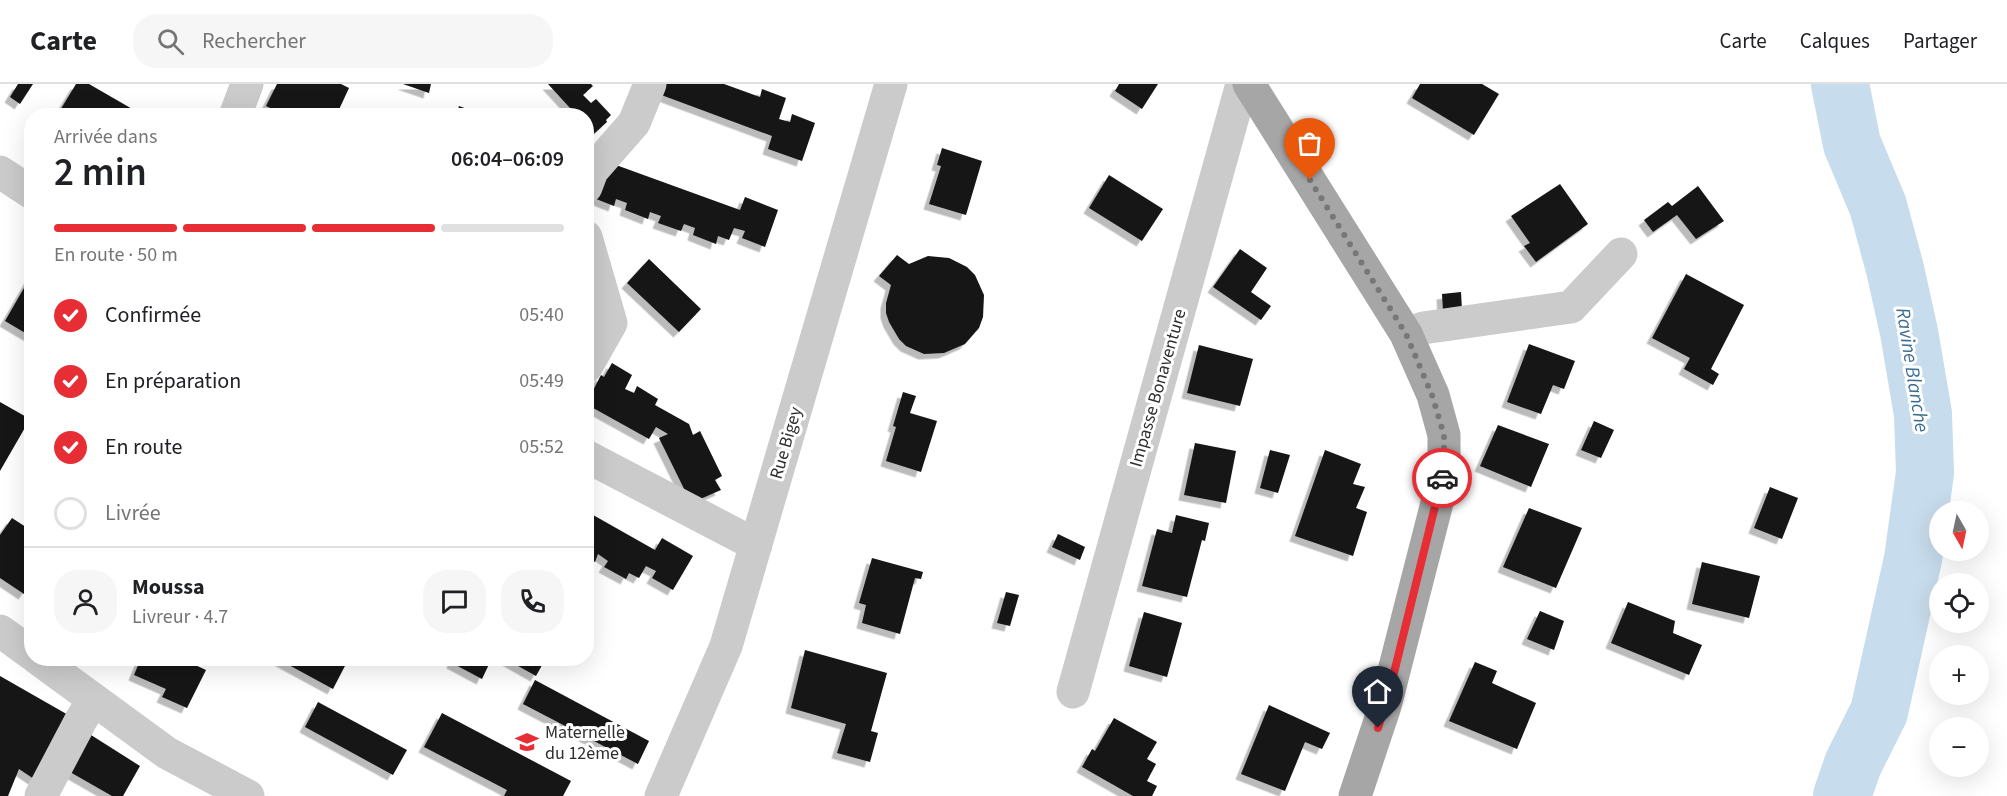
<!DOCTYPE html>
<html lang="fr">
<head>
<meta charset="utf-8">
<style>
	body { margin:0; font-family:"Source Sans 3",sans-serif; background:#f6f6f6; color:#202124; height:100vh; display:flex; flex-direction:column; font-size:22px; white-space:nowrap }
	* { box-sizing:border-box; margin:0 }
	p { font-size:20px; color:#757577 }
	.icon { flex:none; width:33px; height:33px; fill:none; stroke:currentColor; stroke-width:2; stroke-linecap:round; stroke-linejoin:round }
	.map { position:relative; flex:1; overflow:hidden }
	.sheet { position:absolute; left:24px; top:24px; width:570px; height:558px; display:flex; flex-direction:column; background:#fff; border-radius:24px; box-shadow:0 6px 24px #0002 }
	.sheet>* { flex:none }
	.needle { width:39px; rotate:171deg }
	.controls { position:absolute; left:1929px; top:417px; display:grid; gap:12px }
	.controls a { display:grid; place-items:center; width:60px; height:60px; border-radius:50%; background:#fff; box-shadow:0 6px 24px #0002; font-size:30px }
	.pin { position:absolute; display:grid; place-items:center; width:51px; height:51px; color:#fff; margin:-62px -26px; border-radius:50% 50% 50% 0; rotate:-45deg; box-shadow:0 0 6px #0007 }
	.pin .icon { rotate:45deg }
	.courier { position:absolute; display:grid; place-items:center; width:60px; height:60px; margin:-30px; border:4px solid #e72e35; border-radius:50%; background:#fff; color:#222; box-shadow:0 2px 8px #0007 }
	.summary em { font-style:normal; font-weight:600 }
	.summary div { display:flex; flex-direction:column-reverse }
	.summary { display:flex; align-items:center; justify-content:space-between; height:102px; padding:0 30px }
	h1 { font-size:39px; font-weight:600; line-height:45px }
	.bar { display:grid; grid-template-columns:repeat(4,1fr); gap:9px 6px; align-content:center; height:72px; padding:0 30px }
	.bar i { height:8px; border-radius:4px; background:#e0e0e0 }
	.bar .on { background:#e72e35 }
	.bar p { grid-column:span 4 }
	.line { display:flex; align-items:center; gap:15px; padding:0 30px; border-top:2px solid #e0e0e0 }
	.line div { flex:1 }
	.round { display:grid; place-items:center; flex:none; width:63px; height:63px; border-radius:24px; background:#f6f6f6 }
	ol { padding:0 30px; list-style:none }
	li { display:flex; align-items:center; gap:18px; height:66px }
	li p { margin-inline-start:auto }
	li .icon { padding:6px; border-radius:50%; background:#e72e35; color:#fff; stroke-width:4 }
	li:last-child { color:#757577 }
	li i { width:33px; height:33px; border:3px solid #e0e0e0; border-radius:50% }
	header { display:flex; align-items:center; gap:36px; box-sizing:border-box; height:84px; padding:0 30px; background:#fff; border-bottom:2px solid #e0e0e0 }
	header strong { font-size:28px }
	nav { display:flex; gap:33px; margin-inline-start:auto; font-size:21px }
	.search { width:420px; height:54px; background:#f6f6f6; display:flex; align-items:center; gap:15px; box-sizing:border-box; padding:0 21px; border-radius:24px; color:#757577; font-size:22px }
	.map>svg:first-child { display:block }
</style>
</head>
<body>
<header>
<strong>Carte</strong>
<div class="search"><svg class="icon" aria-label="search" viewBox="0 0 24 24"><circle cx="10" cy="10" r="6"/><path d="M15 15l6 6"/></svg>Rechercher</div>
<nav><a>Carte</a><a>Calques</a><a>Partager</a></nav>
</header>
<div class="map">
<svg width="2007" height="712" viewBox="0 0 2007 712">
	<defs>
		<filter id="shadow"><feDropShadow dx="-5.5" dy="5.5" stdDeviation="0" flood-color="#0004"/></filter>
	</defs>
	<rect width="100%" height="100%" fill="#fff"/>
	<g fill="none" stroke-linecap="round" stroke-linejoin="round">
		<!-- river -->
		<path stroke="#c7dcec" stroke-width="58" d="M 1840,0 L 1852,60 L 1878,122 L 1895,185 L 1909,248 L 1923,330 L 1925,389 L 1913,475 L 1879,628 L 1853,680 L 1842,712"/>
	</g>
	<!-- building -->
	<path fill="#151515" filter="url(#shadow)" d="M 18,0 L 33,0 L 20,20 L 10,13 Z
		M 76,0 L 89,0 L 134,26 L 131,32 L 65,32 L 59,28 Z
		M 277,0 L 341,0 L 349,4 L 336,32 L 287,32 L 266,22 Z
		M 403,0 L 431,0 L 429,9 Z
		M 548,0 L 591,0 L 593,2 L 583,11 L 591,19 L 596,15 L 611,31 L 606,36 L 607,38 L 586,57 L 586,32 L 561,32 L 570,24 Z
		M 659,0 L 724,0 L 760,13 L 762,5 L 786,14 L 779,35 L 790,38 L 792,30 L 815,39 L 802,77 L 768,65 L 772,52 L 656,9 Z
		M 1119,0 L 1158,0 L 1142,25 L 1115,7 Z
		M 1420,0 L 1482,0 L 1499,10 L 1474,51 L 1412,14 Z
		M 459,22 L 484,31 L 484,32 L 456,32 Z
		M 942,64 L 982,77 L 966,131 L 929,120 L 941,82 L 937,81 Z
		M 605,77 L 740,126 L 745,113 L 778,126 L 765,163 L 742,154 L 745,147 L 734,144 L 729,156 L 718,152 L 716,160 L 693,151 L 695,144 L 684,140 L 681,147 L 658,139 L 661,132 L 650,128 L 648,135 L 625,126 L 627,119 L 616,115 L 614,122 L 591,113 Z
		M 1109,91 L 1163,125 L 1142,157 L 1089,124 Z
		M 1560,100 L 1588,140 L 1536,178 L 1524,162 L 1530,159 L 1511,132 Z
		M 1698,102 L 1724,137 L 1696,155 L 1677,131 L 1653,148 L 1644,136 L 1668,118 L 1672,122 Z
		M 1240,165 L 1267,184 L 1251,208 L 1271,222 L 1261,236 L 1213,203 Z
		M 897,171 L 909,180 L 928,172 L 949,174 L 967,183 L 975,191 L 984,211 L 983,233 L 979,244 L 965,260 L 944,269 L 924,270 L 906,262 L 899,255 L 889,238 L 886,229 L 886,219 L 891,201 L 879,192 Z
		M 649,175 L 701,225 L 679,248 L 627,199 Z
		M 32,190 L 32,253 L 5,237 Z
		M 1686,190 L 1744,221 L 1711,285 L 1719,290 L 1713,301 L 1684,285 L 1690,274 L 1652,254 Z
		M 1461,208 L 1462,226 L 1443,227 L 1442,210 Z
		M 1529,260 L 1575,277 L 1564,305 L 1553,301 L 1541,330 L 1507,318 Z
		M 1199,261 L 1253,275 L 1240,322 L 1187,309 Z
		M 612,279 L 632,291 L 625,305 L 634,309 L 637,302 L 658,315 L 655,321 L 689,340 L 693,351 L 700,347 L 722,392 L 715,396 L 721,406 L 691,419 L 659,354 L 668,350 L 656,343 L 649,355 L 586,320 L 601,291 L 604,293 Z
		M 903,308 L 916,312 L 910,329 L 937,337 L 921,388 L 886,377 L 896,343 L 893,342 Z
		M 0,318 L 30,335 L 0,387 Z
		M 1594,337 L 1614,346 L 1601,374 L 1581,366 Z
		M 1498,341 L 1549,360 L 1531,403 L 1480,382 Z
		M 1195,359 L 1236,367 L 1226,419 L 1184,411 Z
		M 1270,366 L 1290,371 L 1278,409 L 1260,404 Z
		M 1325,366 L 1361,380 L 1353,400 L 1365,403 L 1356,424 L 1367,428 L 1353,472 L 1295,452 Z
		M 1770,403 L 1798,414 L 1782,455 L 1754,444 Z
		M 1529,424 L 1582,444 L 1556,504 L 1503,483 Z
		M 586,427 L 655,466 L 662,454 L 693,472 L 673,506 L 652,494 L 656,487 L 646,482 L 639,494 L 629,489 L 626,495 L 604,483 L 608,477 L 598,470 L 595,478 L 586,473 Z
		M 1176,431 L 1209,439 L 1205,457 L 1202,456 L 1187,513 L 1142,502 L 1157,445 L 1172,449 Z
		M 12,434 L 32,447 L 32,499 L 24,510 L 0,494 L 0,451 Z
		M 1058,450 L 1085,463 L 1080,476 L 1052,463 Z
		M 872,474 L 923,488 L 921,495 L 915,494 L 900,550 L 862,539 L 866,521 L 859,519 Z
		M 1702,478 L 1760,492 L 1749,534 L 1692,520 Z
		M 1006,508 L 1019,511 L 1010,542 L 997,539 Z
		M 1628,518 L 1675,537 L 1673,549 L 1702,561 L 1689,591 L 1611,559 Z
		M 1540,527 L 1564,537 L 1554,566 L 1527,555 Z
		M 1144,528 L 1182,539 L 1167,593 L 1129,582 Z
		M 805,566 L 887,589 L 871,647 L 878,649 L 870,678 L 837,669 L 846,640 L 791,624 Z
		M 141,574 L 180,574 L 206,586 L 187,624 L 162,613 L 166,605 L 134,591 Z
		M 276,574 L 341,574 L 347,578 L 333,605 Z
		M 454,574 L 492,574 L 482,595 L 452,579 Z
		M 504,574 L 546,574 L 536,592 Z
		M 1475,578 L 1497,587 L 1492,599 L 1536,619 L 1517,665 L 1449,637 Z
		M 0,592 L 77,636 L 34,695 L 19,685 L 8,712 L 0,712 Z
		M 535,596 L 649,657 L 638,680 L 523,620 Z
		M 318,618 L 407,666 L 393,691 L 305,643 Z
		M 1269,621 L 1330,649 L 1322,665 L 1305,658 L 1285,707 L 1241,690 Z
		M 442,629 L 571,697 L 563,712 L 504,712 L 507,706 L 424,663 Z
		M 1114,634 L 1157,658 L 1147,675 L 1156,680 L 1147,697 L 1157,702 L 1152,712 L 1133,712 L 1082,683 L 1092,665 L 1095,667 Z
		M 91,651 L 140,682 L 123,712 L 112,712 L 70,688 Z"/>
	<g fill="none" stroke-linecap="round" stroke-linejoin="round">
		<!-- minor -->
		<path stroke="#cbcbcb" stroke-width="33" d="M 235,32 L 247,0
			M 0,88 L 32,109
			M 586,103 L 592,87 L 634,39 L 650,0
			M 586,153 L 611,239 L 586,283
			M 1406,250 L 1423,244 L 1571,223 L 1621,170
			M 586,372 L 756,461
			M 0,547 L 32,570
			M 37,574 L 167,669 L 248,712
			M 1073,608 L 1242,0
			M 41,712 L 81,636 L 93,616
			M 661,712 L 726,562 L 891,0"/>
		<!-- major -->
		<path stroke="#a6a6a6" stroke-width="33" d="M 1249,0 L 1406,250 L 1433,311 L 1444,351 L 1444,380 L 1439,411 L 1385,622 L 1355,712"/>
	</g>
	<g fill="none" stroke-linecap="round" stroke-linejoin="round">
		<!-- done -->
		<path stroke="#777" stroke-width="6" stroke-dasharray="0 10.8" d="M 1310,96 L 1406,250 L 1432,311 L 1444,351 L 1444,380 L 1442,394"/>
		<!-- route -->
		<path stroke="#e72e35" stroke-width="8" d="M 1378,644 L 1391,601 L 1442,394"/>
	</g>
	<!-- icons -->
	<defs>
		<g id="school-bare" transform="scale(1.8)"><path d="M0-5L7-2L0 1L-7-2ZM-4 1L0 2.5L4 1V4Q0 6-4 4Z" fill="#e72e35" stroke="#fff" stroke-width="2.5" paint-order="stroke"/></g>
	</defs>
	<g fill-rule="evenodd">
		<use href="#school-bare" x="527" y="658"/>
	</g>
	<g text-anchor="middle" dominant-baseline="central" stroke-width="6" stroke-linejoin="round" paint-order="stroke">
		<!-- street labels -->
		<g font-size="18" fill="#2e2e2e" stroke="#fff">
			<text transform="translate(1158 304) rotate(-74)">Impasse Bonaventure</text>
			<text transform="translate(786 359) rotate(-74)">Rue Bigey</text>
		</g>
		<!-- poi labels -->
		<g font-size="18" fill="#2e2e2e" stroke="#fff" text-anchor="start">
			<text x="545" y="648">Maternelle<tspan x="545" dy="21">du 12ème</tspan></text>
		</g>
		<!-- water labels -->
		<g font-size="20" font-style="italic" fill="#3b6d91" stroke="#fff">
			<text transform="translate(1912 286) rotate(81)">Ravine Blanche</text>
		</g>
	</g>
</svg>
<div class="controls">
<a><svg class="needle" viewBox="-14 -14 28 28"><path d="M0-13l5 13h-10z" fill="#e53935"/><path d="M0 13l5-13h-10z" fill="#757577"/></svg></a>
<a><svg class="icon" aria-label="locate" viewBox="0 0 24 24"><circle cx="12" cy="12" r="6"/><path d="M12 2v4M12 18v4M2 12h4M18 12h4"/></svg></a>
<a>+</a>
<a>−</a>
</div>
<div class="pin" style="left:1310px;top:96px;background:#ea580c"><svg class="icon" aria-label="bag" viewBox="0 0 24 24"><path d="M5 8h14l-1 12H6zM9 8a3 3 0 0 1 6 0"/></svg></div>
<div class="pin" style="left:1378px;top:644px;background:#1f2937"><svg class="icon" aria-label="home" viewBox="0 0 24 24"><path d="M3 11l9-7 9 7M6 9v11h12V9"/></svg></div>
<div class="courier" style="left:1442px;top:394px"><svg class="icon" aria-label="car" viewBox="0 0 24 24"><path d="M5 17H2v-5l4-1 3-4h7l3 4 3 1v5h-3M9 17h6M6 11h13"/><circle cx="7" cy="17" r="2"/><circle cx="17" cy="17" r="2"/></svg></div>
<section class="sheet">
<div class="summary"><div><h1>2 min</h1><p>Arrivée dans</p></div><em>06:04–06:09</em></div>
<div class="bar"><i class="on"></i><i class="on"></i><i class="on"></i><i></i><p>En route · 50 m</p></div>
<ol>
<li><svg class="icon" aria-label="check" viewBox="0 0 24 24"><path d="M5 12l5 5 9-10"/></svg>Confirmée<p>05:40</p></li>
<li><svg class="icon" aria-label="check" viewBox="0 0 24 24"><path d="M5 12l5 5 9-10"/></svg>En préparation<p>05:49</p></li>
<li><svg class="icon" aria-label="check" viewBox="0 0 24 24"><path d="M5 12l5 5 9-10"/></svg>En route<p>05:52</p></li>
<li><i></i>Livrée</li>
</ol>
<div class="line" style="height:108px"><a class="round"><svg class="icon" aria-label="person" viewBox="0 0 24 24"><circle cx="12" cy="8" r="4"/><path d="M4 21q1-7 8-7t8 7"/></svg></a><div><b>Moussa</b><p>Livreur · 4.7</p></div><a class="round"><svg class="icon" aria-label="chat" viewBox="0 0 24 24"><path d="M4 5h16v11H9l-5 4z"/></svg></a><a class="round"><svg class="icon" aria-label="phone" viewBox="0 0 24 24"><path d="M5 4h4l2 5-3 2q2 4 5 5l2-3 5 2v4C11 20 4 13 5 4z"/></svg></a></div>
</section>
</div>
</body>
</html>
